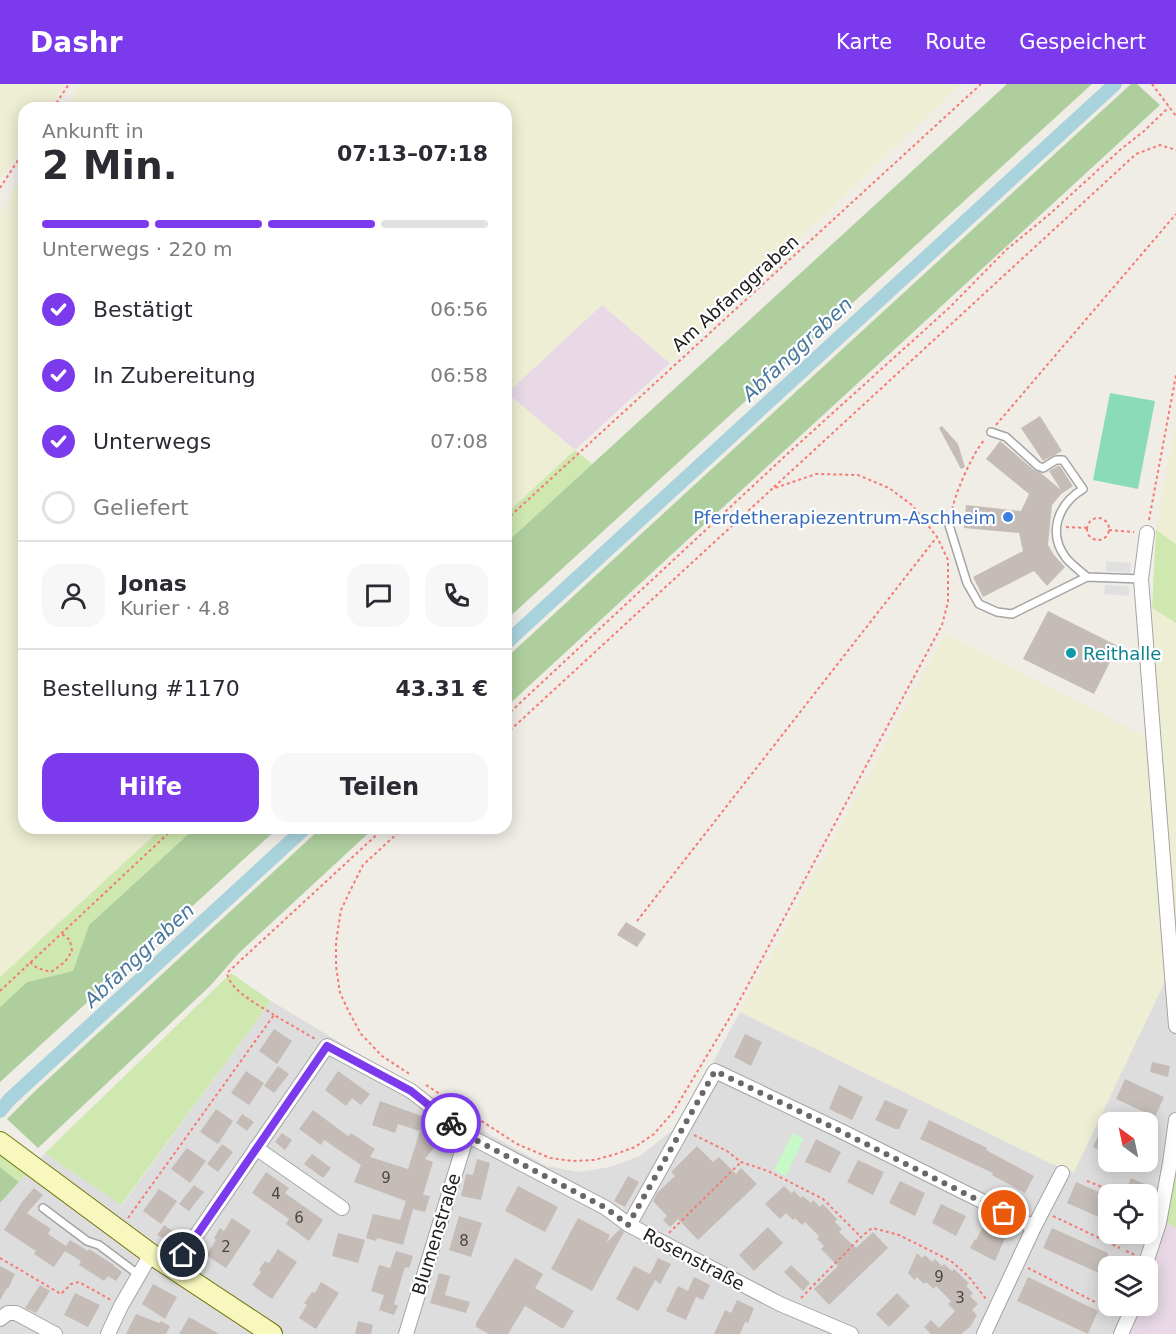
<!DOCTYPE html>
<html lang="de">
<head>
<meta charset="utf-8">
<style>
	body { margin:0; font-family:"DejaVu Sans",sans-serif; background:#f7f7f7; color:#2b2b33; height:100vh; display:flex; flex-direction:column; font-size:22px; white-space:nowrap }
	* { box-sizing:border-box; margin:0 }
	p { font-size:20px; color:#7c7c81 }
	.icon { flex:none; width:33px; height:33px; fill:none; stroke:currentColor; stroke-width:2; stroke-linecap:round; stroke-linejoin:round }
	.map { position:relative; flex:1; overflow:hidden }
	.sheet { position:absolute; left:18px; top:18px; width:494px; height:732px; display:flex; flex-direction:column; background:#fff; border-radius:18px; box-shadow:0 3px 15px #0003 }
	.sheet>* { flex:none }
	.needle { width:39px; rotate:327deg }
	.buttons { position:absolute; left:1098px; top:1028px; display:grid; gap:12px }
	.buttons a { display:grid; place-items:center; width:60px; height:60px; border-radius:12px; background:#fff; box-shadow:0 3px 15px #0003; font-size:30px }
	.pin { position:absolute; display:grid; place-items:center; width:51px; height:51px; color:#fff; margin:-26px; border:3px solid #fff; border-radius:50%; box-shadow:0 2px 6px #0007 }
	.courier { position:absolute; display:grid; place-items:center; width:60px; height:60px; margin:-30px; border:4px solid #7c3aed; border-radius:50%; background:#fff; color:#222; box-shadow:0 2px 8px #0007 }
	.head em { font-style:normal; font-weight:800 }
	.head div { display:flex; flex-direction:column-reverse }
	.head { display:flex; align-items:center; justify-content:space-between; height:102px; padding:0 24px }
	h1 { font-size:39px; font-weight:800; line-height:45px }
	.bar { display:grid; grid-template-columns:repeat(4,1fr); gap:9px 6px; align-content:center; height:72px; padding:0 24px }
	.bar i { height:8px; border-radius:4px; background:#e1e1e2 }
	.bar .active { background:#7c3aed }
	.bar p { grid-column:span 4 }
	.line { display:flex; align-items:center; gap:15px; padding:0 24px; border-top:2px solid #e1e1e2 }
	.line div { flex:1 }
	.round { display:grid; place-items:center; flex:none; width:63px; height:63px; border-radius:18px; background:#f7f7f7 }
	ol { padding:0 24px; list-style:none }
	li { display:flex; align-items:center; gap:18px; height:66px }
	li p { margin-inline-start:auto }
	li .icon { padding:6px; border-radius:50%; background:#7c3aed; color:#fff; stroke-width:4 }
	li:last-child { color:#7c7c81 }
	li i { width:33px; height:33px; border:3px solid #e1e1e2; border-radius:50% }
	.button { display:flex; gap:12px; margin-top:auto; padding:12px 24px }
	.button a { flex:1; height:69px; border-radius:18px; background:#7c3aed; color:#fff; font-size:24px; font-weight:800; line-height:69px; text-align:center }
	.button a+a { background:#f7f7f7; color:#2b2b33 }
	header { display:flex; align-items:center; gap:36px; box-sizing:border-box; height:84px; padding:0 30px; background:#7c3aed; color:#fff }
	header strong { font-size:28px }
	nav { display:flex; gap:33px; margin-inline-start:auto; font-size:21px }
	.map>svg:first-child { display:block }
</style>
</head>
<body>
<header>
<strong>Dashr</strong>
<nav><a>Karte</a><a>Route</a><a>Gespeichert</a></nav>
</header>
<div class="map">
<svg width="1176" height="1250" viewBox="0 0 1176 1250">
	<rect width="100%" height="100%" fill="#f0ede7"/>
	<!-- residential -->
	<path fill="#dedddd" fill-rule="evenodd" d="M 1166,895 L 1176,940 L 1176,1078 L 1165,1138 L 1148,1193 L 1148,1182 L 1108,1182 L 1108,1221 L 1139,1221 L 1133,1240 L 1128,1250 L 0,1250 L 0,1119 L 45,1069 L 122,1121 L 271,917 L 381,983 L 452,1030 L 547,1082 L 578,1088 L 610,1083 L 640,1072 L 679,1041 L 740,928 L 1050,1079 L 1074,1088 ZM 1108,1038 L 1148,1038 L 1148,1077 L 1108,1077 ZM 1108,1110 L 1148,1110 L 1148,1149 L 1108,1149 Z"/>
	<!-- industrial -->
	<path fill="#e9d9e7" d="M 602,220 L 670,279 L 575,366 L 506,310 Z
		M 1165,1138 L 1176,1144 L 1176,1250 L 1128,1250 L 1133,1240 L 1139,1221 L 1148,1221 L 1148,1193 Z"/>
	<!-- farmland -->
	<path fill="#edeed3" d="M 0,0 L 64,0 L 48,24 L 24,24 L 24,60 L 0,96 Z
		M 81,0 L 961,0 L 670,279 L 602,221 L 507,309 L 575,366 L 506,430 L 506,24 L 66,24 Z
		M 24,91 L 24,744 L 162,744 L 0,893 L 0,130 Z
		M 1176,336 L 1176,460 L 1156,446 Z
		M 1152,524 L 1176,539 L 1176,868 Z
		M 945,549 L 1146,653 L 1166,895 L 1074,1088 L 1050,1079 L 740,928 Z"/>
	<!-- grass -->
	<path fill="#cee8af" d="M 575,366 L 592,380 L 506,459 L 506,430 Z
		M 1156,446 L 1176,460 L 1176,539 L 1152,524 Z
		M 162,744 L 195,744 L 89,841 L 73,887 L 27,898 L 0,923 L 0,893 Z
		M 231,889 L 271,917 L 121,1121 L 45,1069 Z
		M 0,1068 L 27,1089 L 19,1098 L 0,1083 Z
		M 1176,1078 L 1176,1144 L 1165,1138 Z"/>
	<!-- forest -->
	<path fill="#aece9e" d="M 1007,0 L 1092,0 L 506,536 L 506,459 Z
		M 1131,0 L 1137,0 L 1160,21 L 506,623 L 506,574 Z
		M 195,744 L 278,744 L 0,998 L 0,923 L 27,898 L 73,887 L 89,841 Z
		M 321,744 L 374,744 L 240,868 L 210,902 L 139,969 L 38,1064 L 7,1035 L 34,1008 Z
		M 0,1083 L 19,1098 L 0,1119 Z"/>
	<!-- park -->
	<path fill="#c7f8c8" d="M 793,1049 L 804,1055 L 786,1092 L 774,1086 Z"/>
	<!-- pitch -->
	<path fill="#89dcb7" d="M 1110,309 L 1155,317 L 1138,405 L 1093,396 Z"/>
	<!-- parking -->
	<path fill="#e0e0e0" d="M 1106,477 L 1131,479 L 1130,489 L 1106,487 Z
		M 1105,501 L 1129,502 L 1129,512 L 1104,510 Z"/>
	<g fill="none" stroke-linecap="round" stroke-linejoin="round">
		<!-- canal -->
		<path stroke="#a9d3dc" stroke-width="14" d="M 506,559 L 1115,0
			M 0,1027 L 10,1015 L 305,744"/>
	</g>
	<!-- building -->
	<path fill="#c5bcb7" d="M 1040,332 L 1062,367 L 1043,377 L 1021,344 Z
		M 942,342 L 958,360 L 965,383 L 961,385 L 939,344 Z
		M 1000,357 L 1034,386 L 1041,389 L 1061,406 L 1049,387 L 1058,382 L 1060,382 L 1073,402 L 1063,409 L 1063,408 L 1052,421 L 1048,461 L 1054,471 L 1065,483 L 1047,502 L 1034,487 L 983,513 L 973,493 L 1023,467 L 1019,449 L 964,444 L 966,421 L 1021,427 L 1029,410 L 986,375 Z
		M 1048,527 L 1118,562 L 1094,610 L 1023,575 Z
		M 626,838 L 646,850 L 637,863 L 617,851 Z
		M 274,945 L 292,957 L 277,980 L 259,967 Z
		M 745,950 L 762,958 L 751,982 L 734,973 Z
		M 1152,978 L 1170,982 L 1168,993 L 1150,988 Z
		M 278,982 L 289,990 L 274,1009 L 264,1002 Z
		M 246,987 L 264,999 L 249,1021 L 231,1009 Z
		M 338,987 L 370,1010 L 361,1021 L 352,1014 L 346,1022 L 325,1006 Z
		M 1125,995 L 1164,1013 L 1155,1033 L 1116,1015 Z
		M 839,1001 L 863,1013 L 852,1036 L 829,1025 Z
		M 885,1016 L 908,1026 L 899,1045 L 895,1045 L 875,1036 Z
		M 380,1017 L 427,1034 L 428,1032 L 447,1047 L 425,1075 L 433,1078 L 423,1111 L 430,1112 L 425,1128 L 413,1125 L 403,1161 L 377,1154 L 376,1157 L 366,1154 L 373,1130 L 400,1136 L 406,1117 L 354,1098 L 361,1081 L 324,1056 L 321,1061 L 299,1045 L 313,1026 L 348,1052 L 351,1049 L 375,1065 L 370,1073 L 408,1085 L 420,1047 L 398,1040 L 395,1049 L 372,1041 Z
		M 216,1025 L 233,1037 L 218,1060 L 200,1048 Z
		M 242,1030 L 254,1038 L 247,1047 L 236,1039 Z
		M 1108,1030 L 1108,1070 L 1093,1063 Z
		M 929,1036 L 987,1064 L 986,1066 L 1034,1092 L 1025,1109 L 992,1091 L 993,1089 L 920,1055 Z
		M 282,1049 L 292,1056 L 285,1066 L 275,1058 Z
		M 816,1055 L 841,1068 L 830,1089 L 805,1078 Z
		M 222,1060 L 233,1068 L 218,1088 L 207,1080 Z
		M 697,1062 L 713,1078 L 719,1073 L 736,1090 L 741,1084 L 757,1100 L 698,1156 L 678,1135 L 670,1143 L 663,1136 L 667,1132 L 653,1117 L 657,1109 L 675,1092 L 671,1088 Z
		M 187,1064 L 206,1077 L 190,1099 L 171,1085 Z
		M 312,1070 L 331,1084 L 323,1094 L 304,1080 Z
		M 477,1075 L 490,1079 L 481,1116 L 461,1112 L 466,1090 L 473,1091 Z
		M 858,1076 L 884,1088 L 873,1111 L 847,1098 Z
		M 266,1088 L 289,1104 L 285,1109 L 323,1136 L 309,1157 L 286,1140 L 289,1135 L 252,1109 Z
		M 628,1092 L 639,1098 L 625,1123 L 614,1117 Z
		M 1131,1094 L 1152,1103 L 1148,1112 L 1148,1110 L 1142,1110 L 1127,1103 Z
		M 900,1097 L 925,1109 L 915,1132 L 889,1119 Z
		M 1076,1098 L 1108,1112 L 1108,1137 L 1067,1119 Z
		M 194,1101 L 204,1108 L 189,1127 L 179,1120 Z
		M 518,1102 L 558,1123 L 545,1148 L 505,1127 Z
		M 784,1102 L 791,1109 L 794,1107 L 801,1114 L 803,1112 L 811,1119 L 813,1116 L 820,1123 L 823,1120 L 837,1135 L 835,1138 L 842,1145 L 839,1148 L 856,1164 L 873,1148 L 888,1164 L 829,1221 L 814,1205 L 838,1182 L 821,1165 L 824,1162 L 817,1155 L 819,1152 L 805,1138 L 802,1141 L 795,1134 L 793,1136 L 786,1129 L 780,1135 L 765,1120 Z
		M 34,1104 L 43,1111 L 27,1129 L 51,1145 L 48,1150 L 66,1162 L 70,1156 L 88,1167 L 89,1165 L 114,1181 L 114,1182 L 122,1188 L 116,1197 L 108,1192 L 104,1197 L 79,1181 L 81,1177 L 65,1167 L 54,1183 L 34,1170 L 36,1167 L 4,1146 L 22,1118 Z
		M 159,1105 L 177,1117 L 161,1140 L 143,1127 Z
		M 941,1120 L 966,1132 L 956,1152 L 932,1139 Z
		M 459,1132 L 482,1139 L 471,1173 L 449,1166 Z
		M 232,1134 L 251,1147 L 226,1184 L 206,1171 L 216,1156 L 214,1154 L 220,1144 L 224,1147 Z
		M 578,1134 L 610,1151 L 606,1159 L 620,1145 L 624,1148 L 592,1207 L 551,1185 Z
		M 164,1141 L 174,1148 L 168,1157 L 157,1151 Z
		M 984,1141 L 1006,1152 L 995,1177 L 970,1164 L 975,1155 L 976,1156 Z
		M 768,1143 L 783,1159 L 754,1187 L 739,1171 Z
		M 1052,1144 L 1108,1169 L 1108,1193 L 1043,1164 Z
		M 338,1149 L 365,1156 L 358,1179 L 332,1172 Z
		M 278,1165 L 297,1178 L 272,1215 L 252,1201 L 261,1188 L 259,1186 L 265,1177 L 269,1179 Z
		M 396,1167 L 413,1172 L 409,1184 L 405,1183 L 394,1220 L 398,1222 L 394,1231 L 379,1226 L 384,1211 L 371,1207 L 379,1181 L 390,1184 Z
		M 917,1169 L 922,1174 L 925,1171 L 932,1178 L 935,1175 L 942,1182 L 944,1180 L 952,1187 L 954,1185 L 969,1199 L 966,1202 L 973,1209 L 970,1212 L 978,1220 L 972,1226 L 977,1231 L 970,1243 L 961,1250 L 931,1250 L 924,1243 L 931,1236 L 939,1244 L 955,1227 L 948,1220 L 951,1217 L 936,1202 L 934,1205 L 926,1198 L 924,1200 L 917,1193 L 914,1196 L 908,1189 Z
		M 515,1174 L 543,1190 L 535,1204 L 574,1227 L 563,1245 L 525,1222 L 508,1250 L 489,1250 L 476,1243 L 476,1239 Z
		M 658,1174 L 671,1180 L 660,1200 L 655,1196 L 638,1227 L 616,1215 L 634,1182 L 650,1190 Z
		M 791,1181 L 810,1199 L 803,1207 L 784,1188 Z
		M 0,1182 L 15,1190 L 8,1205 L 7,1204 L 0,1216 Z
		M 439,1189 L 450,1192 L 445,1211 L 470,1218 L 466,1229 L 430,1219 Z
		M 694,1193 L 710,1201 L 703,1216 L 696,1213 L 686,1236 L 666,1227 L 678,1202 L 688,1207 Z
		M 1028,1193 L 1098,1227 L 1088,1250 L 1017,1217 Z
		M 321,1198 L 339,1209 L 316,1245 L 299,1234 L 307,1221 L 304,1219 L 312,1208 L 315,1209 Z
		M 153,1200 L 177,1213 L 165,1235 L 142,1220 Z
		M 40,1201 L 50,1207 L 36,1229 L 25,1224 Z
		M 75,1209 L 100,1221 L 88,1243 L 64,1231 Z
		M 897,1209 L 910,1222 L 889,1243 L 876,1230 Z
		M 737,1216 L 754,1224 L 748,1239 L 745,1238 L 740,1250 L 714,1250 L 725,1226 L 731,1229 Z
		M 136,1230 L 159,1239 L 161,1237 L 170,1242 L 166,1250 L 126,1250 Z
		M 189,1233 L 219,1250 L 179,1250 Z
		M 358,1237 L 373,1241 L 371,1250 L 355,1250 Z"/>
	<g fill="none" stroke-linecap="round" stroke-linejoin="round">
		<!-- lane casing -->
		<g stroke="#a4a4a4" stroke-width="10">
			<path id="lane" d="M 991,348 L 1006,353 L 1038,382 L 1043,384 L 1056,376 L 1063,376 L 1083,405 C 1058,420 1047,449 1066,474 C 1072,481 1080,487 1087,493
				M 949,441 L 967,499 L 979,520 L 997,528 L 1012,530 L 1087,493 L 1141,495
				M 43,1124 L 87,1157 L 99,1161 L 139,1191"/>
		</g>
		<!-- street casing -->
		<g stroke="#a4a4a4" stroke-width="16">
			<path id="street" d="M 1147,449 L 1141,495 L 1176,942
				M 256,1064 L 342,1124
				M 629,1141 L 715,987 L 845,1049 L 1034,1143
				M 1145,1182 L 1159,1139 L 1170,1079 L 1176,1036
				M 173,1185 L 327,962 L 411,1007 L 467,1051 L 606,1124 L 629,1141 L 780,1220 L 851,1250
				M 0,1235 L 8,1229 L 16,1229 L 55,1250
				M 108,1250 L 121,1222 L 151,1170
				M 406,1250 L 467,1051
				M 984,1250 L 1034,1143 L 1062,1089
				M 1121,1250 L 1134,1221"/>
		</g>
		<!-- secondary casing -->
		<g stroke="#6f7509" stroke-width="22">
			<path id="secondary" d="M 0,1058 L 151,1170 L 272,1250"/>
		</g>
		<!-- path -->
		<path stroke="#f57a74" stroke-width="2" stroke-dasharray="3 3" stroke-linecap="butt" d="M 1152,0 L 1176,32
			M 53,24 L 69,0
			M 0,104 L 24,67
			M 996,341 L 1176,130
			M 774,403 L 1136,70 L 1160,61 L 1176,66
			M 951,431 C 954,411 972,370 985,355
			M1087 445a11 11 0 1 1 22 0a11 11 0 1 1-22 0Z
			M 506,436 L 981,0
			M 1149,436 L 1176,291
			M 1066,443 L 1087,444
			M 1109,446 L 1134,448
			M 506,632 L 784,373 L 949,224 L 1006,166 L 1051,129 L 1120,66 L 1144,47 L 1169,23
			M 403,744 L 363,781 L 351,805 L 341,826 L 336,858 L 336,882 L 340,909 L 349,928 L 361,950 L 382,972 L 411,991
			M 637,837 L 936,454
			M 30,878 L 37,884 L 51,888 L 65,878 L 72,867 L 70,856 L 62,850
			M 0,907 L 174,744
			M 274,931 C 259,921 230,907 227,889 L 384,744
			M 426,1001 L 517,1060 L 550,1074 L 573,1077 L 594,1076 L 613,1071 L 635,1063 L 654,1050 L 673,1028 L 735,925 L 942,541 L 948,518 L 948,476 L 937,453 L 912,421 L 889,404 L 858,391 L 816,390 L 772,405 L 506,650
			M 694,1051 L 727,1067 L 741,1078 L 768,1087 L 823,1115 L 861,1153
			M 1087,1097 L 1120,1110
			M 1053,1132 L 1120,1164
			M 128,1134 L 274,931 L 317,956
			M 982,1136 L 992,1141
			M 669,1149 L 741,1078
			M 1126,1167 L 1135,1171
			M 0,1174 L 61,1210 L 71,1200 L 79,1198 L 111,1216
			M 1028,1184 L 1095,1218
			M 801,1214 L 861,1153 L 872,1144 L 899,1151 L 951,1177 L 969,1193 L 986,1215
			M 1101,1221 L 1117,1229"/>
		<!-- lane -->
		<use href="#lane" stroke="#fff" stroke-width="7"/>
		<!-- street -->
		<use href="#street" stroke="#fff" stroke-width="14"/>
		<!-- secondary -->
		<use href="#secondary" stroke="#f7f7be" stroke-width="20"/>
	</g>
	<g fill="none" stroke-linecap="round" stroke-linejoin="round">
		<!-- done -->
		<path stroke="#696866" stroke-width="6" stroke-dasharray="0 10.8" d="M 451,1039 L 466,1051 L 606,1124 L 628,1141 L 715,987 L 826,1040 L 1004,1129"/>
		<!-- route -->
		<path stroke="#7c3aed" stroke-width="8" d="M 183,1171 L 327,962 L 411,1007 L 451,1039"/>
	</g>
	<!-- markers -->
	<circle fill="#3f7fe0" stroke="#fff" stroke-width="2" cx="1008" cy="433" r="6"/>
	<circle fill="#0f9aa8" stroke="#fff" stroke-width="2" cx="1071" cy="569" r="6"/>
	<g text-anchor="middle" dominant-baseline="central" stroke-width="4.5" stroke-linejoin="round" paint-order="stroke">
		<!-- number labels -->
		<g font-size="15" fill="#494746">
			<text x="386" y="1094">9</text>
			<text x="276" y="1110">4</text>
			<text x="299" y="1134">6</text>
			<text x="464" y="1157">8</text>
			<text x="226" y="1163">2</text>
			<text x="939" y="1193">9</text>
			<text x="960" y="1214">3</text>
		</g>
		<!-- street labels -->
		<g font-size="18" fill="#202020" stroke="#fff">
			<text transform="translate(735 209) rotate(-42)">Am Abfanggraben</text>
			<text transform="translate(436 1150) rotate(-73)">Blumenstraße</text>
			<text transform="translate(694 1175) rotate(28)">Rosenstraße</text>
		</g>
		<!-- shop labels -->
		<g font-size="18" fill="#366cbe" stroke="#fff" text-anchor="end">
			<text x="996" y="433">Pferdetherapiezentrum-Aschheim</text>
		</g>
		<!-- culture labels -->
		<g font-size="18" fill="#0d838f" stroke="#fff" text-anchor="start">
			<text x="1083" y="569">Reithalle</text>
		</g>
		<!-- water labels -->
		<g font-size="20" font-style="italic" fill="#49789d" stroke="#fff">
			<text transform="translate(797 265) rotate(-43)">Abfanggraben</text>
			<text transform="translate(139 871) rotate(-43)">Abfanggraben</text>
		</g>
	</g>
</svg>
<div class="buttons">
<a><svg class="needle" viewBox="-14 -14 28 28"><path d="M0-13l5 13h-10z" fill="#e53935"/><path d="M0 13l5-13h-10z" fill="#7c7c81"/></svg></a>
<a><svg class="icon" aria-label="locate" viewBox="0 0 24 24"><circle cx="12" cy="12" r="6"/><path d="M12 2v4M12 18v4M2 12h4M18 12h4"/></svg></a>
<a><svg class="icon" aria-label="layers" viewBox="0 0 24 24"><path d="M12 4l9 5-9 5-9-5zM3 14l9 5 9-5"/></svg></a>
</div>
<div class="pin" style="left:1004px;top:1129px;background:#ea580c"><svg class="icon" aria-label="bag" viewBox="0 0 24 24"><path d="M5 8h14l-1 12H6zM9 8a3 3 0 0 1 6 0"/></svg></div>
<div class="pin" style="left:183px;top:1171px;background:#1f2937"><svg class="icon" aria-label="home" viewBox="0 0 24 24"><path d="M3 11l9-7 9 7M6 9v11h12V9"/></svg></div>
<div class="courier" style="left:451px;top:1039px"><svg class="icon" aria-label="bike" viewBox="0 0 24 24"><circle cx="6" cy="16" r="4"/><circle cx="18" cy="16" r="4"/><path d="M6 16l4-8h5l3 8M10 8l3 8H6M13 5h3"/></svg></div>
<section class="sheet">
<div class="head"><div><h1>2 Min.</h1><p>Ankunft in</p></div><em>07:13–07:18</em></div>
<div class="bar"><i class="active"></i><i class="active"></i><i class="active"></i><i></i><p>Unterwegs · 220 m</p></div>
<ol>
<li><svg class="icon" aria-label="check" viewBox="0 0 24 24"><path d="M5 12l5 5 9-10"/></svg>Bestätigt<p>06:56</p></li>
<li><svg class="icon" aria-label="check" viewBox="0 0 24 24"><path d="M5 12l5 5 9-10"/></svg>In Zubereitung<p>06:58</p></li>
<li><svg class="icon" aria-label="check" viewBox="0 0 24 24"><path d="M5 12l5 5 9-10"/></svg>Unterwegs<p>07:08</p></li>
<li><i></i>Geliefert</li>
</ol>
<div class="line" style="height:108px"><a class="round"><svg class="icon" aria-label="person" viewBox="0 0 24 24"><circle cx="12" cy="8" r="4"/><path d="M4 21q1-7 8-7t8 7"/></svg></a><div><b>Jonas</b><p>Kurier · 4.8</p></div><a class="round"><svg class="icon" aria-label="chat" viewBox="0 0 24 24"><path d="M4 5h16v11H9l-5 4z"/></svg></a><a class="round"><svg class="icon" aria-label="phone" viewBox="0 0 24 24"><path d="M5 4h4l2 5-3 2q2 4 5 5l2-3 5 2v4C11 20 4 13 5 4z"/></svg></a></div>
<div class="line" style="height:78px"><div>Bestellung #1170</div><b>43.31 €</b></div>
<div class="button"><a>Hilfe</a><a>Teilen</a></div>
</section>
</div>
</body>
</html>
